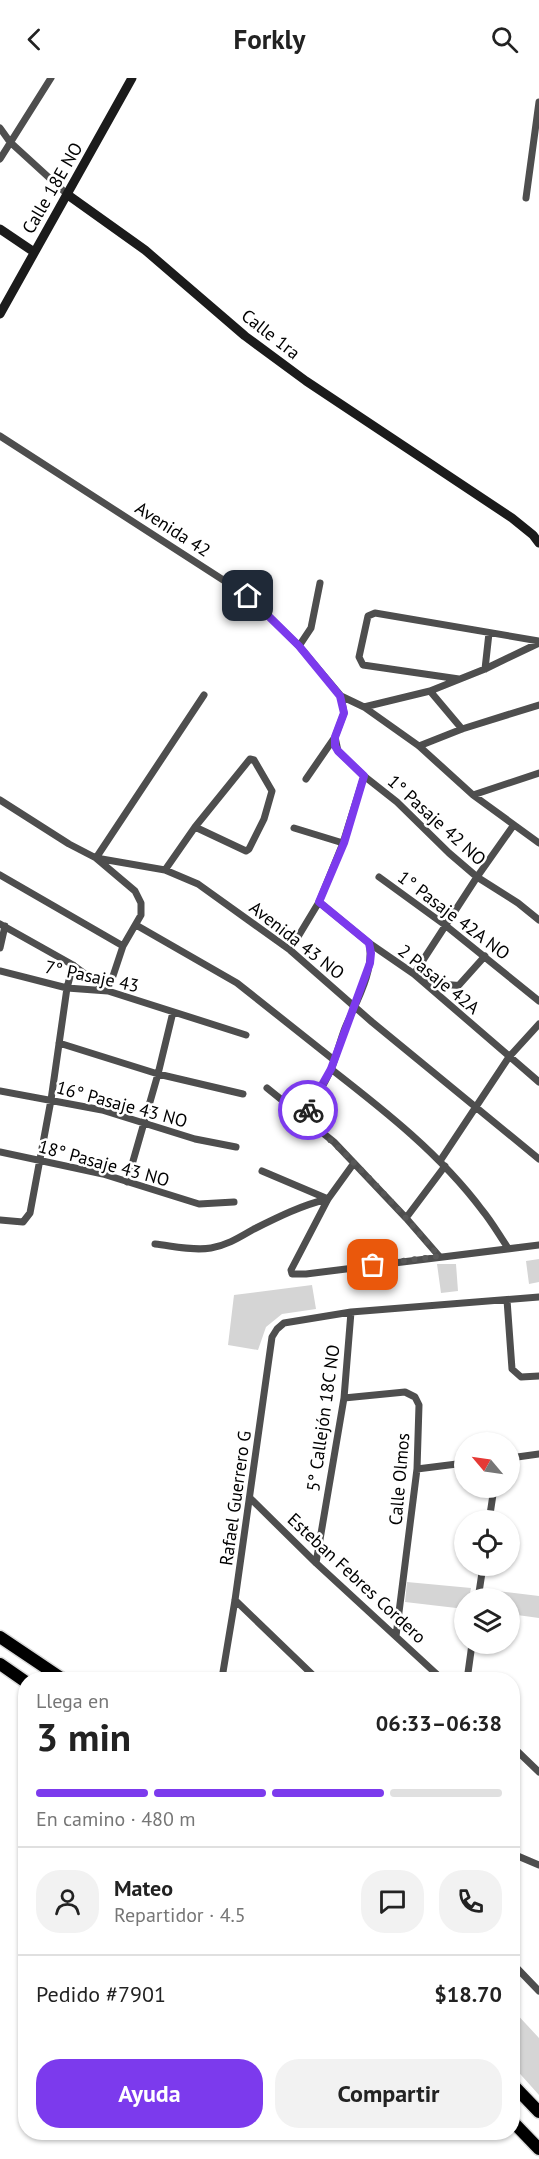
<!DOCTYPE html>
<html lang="es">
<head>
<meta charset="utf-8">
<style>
	body { margin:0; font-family:"PT Sans",sans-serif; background:#f2f2f2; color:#222; height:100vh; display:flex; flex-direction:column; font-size:22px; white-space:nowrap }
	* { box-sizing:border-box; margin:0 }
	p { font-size:20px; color:#767676 }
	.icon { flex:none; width:33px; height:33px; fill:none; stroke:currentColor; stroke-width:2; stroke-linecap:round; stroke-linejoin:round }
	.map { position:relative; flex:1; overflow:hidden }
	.panel { position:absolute; left:18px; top:1594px; width:502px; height:468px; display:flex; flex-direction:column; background:#fff; border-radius:24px; box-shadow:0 2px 4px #0004 }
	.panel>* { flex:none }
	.needle { width:39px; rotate:299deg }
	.fabs { position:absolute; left:454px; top:1354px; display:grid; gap:12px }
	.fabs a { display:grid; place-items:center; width:66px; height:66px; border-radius:50%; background:#fff; box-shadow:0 2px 4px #0004; font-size:30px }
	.pin { position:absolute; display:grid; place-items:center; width:51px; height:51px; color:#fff; margin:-26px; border-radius:12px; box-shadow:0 3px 9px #0006 }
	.courier { position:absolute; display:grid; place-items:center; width:60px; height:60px; margin:-30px; border:4px solid #7c3aed; border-radius:50%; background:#fff; color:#222; box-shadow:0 2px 8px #0007 }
	.head em { font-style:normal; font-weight:700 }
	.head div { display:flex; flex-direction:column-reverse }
	.head { display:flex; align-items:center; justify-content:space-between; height:102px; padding:0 18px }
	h1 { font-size:39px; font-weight:700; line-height:45px }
	.bar { display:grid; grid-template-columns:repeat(4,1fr); gap:9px 6px; align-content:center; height:72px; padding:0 18px }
	.bar i { height:8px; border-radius:4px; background:#e0e0e0 }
	.bar .selected { background:#7c3aed }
	.bar p { grid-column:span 4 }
	.line { display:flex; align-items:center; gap:15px; padding:0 18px; border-top:2px solid #e0e0e0 }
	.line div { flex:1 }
	.round { display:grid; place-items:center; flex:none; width:63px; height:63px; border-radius:24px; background:#f2f2f2 }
	.action { display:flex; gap:12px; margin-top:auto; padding:12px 18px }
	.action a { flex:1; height:69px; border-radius:24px; background:#7c3aed; color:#fff; font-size:24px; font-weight:700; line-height:69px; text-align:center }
	.action a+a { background:#f2f2f2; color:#222 }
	header { display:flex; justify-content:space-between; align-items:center; height:78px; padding:0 18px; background:#fff; font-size:27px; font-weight:700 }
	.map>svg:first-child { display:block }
</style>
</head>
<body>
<header><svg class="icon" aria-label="back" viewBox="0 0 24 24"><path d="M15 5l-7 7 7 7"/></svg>Forkly<svg class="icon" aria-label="search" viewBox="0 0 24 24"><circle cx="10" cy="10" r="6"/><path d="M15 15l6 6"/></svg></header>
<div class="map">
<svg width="539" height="2081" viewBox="0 0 539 2081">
	<rect width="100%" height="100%" fill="#fff"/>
	<!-- green -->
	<path fill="#d5d5d5" d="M 539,1181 L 539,1204 L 529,1206 L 526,1183 Z
		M 437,1186 L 456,1186 L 458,1213 L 441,1215 Z
		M 312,1207 L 316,1231 L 282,1236 L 266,1249 L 258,1272 L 228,1267 L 234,1217 Z
		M 407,1504 L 471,1510 L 469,1521 L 465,1521 L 465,1531 L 405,1524 Z
		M 488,1512 L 539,1518 L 539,1540 L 510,1536 L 510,1521 L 487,1521 Z
		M 513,1932 L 539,1960 L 539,2017 L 513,1988 Z"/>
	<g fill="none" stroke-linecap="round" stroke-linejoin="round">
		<!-- highway casing -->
		<g stroke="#dbdbdb" stroke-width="15">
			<path id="highway" d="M 0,1559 L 64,1602
				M 0,1586 L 26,1604
				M 513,2007 L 539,2034
				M 513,2044 L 539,2071"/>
		</g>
		<!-- street -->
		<path stroke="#4e4e4e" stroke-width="7" d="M 0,50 L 10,64 L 68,117
			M 0,81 L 51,0
			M 526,120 L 539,24
			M 0,358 L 248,518 L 299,568 L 341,618 L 364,629 L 419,668 L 473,717 L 539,765
			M 299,568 L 311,550 L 320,505
			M 485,591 L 489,555
			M 459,601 L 363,587 L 359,579 L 368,538 L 375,535 L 539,563
			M 430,613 L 462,651
			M 204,617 L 96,780 L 165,792 L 198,806 L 290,872 L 372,944 L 539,1081
			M 341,618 L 344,635 L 335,659 L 338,673 L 364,698 L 397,724 L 449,775 L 477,799 L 518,825 L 539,842
			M 364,629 L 430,613 L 485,591 L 539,565
			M 419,668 L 462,651 L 539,627
			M 306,701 L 335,659
			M 473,717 L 539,695
			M 0,722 L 69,766 L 96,780 L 135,813 L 141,825 L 141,837 L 123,868 L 108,913 L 73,887 L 0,846
			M 294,750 L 343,765
			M 165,792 L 195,749 L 250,681 L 254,682 L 272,713 L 264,741 L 249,771 L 246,773 L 195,749
			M 0,797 L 123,868
			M 379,799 L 445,847 L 539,923
			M 319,824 L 369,865 L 414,896 L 539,1004
			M 136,847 L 237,905 L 334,982
			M 0,870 L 5,848
			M 290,872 L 319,824 L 343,765 L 364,698
			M 0,893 L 67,910 L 108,913 L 246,957
			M 414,896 L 477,799 L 513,748
			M 419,900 C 431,901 449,909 459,907 L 485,878
			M 59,965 L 158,996 L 243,1016
			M 331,991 C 385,1033 441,1077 482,1132 C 492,1144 499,1157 508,1170
			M 267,1010 L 334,1064 L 406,1140 L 439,1178
			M 0,1013 L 102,1032 L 195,1061 L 236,1069
			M 304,1039 C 313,1023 325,1007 332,989 C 337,976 340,963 345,950 C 356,924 375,893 369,865
			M 0,1074 L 103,1096 L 199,1126 L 234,1124
			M 440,1083 L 509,979 L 539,946
			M 354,1085 L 328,1121 L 291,1192 L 292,1196 L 306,1196 L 539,1167
			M 127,1104 L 158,996 L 173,934
			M 406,1140 L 445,1088
			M 0,1142 L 23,1144 L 30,1135 L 51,1022 L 67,910 L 73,887
			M 155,1166 C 173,1168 193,1173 211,1170 C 228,1167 240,1159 254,1151 C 278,1139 302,1127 328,1121 L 262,1093
			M 507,1222 L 512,1291 L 521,1299 L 539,1298
			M 344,1320 L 405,1314 L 415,1319 L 419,1327 L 417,1391 L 396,1558
			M 510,1380 L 539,1376
			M 417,1391 L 465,1385
			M 250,1420 L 316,1485 L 443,1602
			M 489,1443 L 494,1410
			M 316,1485 L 344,1320 L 351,1234
			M 478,1521 L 483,1488
			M 235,1522 L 318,1602
			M 226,1602 L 223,1594 L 235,1522 L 272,1259 L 277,1251 L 284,1245 L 351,1234 L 539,1219
			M 467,1602 L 472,1566
			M 513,1669 L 539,1694
			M 513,1776 L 539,1787
			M 513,1886 L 539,1913"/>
		<!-- secondary -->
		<path stroke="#1b1b1b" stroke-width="9" d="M 68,117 L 145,172 L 245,258 L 306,303 L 512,440 L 533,457 L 539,465
			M 0,151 L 34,174
			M 0,236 L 132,0"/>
		<!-- highway -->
		<use href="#highway" stroke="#000" stroke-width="12"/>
	</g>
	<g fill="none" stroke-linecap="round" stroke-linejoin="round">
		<!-- done -->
		<path stroke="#595959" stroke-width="6" stroke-dasharray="0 10.8" d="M 308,1032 L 304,1039 C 354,1081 397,1129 439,1178 L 373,1187"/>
		<!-- route -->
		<path stroke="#7c3aed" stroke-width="8" d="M 248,518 L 299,568 L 340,618 L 344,635 L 335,659 L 335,668 L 338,673 L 364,698 L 344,765 L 319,824 L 369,865 L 371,875 L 370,885 L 331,991 L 308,1032"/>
	</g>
	<g text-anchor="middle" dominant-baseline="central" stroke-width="5" stroke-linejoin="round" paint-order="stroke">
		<!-- street labels -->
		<g font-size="18" fill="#000" stroke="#fff">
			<text transform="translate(52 110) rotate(-60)">Calle 18E NO</text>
			<text transform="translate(271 256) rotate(38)">Calle 1ra</text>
			<text transform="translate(173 451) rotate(33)">Avenida 42</text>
			<text transform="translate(437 742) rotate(42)">1° Pasaje 42 NO</text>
			<text transform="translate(454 837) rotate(37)">1° Pasaje 42A NO</text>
			<text transform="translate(297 862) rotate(38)">Avenida 43 NO</text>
			<text transform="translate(92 898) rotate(12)">7° Pasaje 43</text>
			<text transform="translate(439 901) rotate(39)">2 Pasaje 42A</text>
			<text transform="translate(122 1026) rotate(15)">16° Pasaje 43 NO</text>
			<text transform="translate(104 1085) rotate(15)">18° Pasaje 43 NO</text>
			<text transform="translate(323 1340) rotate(-82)">5° Callejón 18C NO</text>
			<text transform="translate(399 1401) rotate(-85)">Calle Olmos</text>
			<text transform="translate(235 1420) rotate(-82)">Rafael Guerrero G</text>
			<text transform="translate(357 1500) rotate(43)">Esteban Febres Cordero</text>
		</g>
	</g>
</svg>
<div class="fabs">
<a><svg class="needle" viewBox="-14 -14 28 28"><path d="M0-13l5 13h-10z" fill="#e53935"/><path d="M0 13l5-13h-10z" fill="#767676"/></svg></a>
<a><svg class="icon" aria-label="locate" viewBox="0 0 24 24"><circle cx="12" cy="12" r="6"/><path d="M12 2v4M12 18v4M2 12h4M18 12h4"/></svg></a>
<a><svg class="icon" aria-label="layers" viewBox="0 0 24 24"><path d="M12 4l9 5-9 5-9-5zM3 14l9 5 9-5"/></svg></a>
</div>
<div class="pin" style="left:373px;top:1187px;background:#ea580c"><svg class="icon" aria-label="bag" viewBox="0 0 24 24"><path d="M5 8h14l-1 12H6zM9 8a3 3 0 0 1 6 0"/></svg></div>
<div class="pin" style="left:248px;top:518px;background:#1f2937"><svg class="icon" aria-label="home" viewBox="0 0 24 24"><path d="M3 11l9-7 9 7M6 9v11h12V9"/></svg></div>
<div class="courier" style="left:308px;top:1032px"><svg class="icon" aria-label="bike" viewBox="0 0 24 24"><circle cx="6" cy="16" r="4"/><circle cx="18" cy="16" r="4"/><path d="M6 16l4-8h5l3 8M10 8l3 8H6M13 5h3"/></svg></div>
<section class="panel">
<div class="head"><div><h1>3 min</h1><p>Llega en</p></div><em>06:33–06:38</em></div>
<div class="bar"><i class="selected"></i><i class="selected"></i><i class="selected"></i><i></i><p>En camino · 480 m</p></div>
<div class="line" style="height:108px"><a class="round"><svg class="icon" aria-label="person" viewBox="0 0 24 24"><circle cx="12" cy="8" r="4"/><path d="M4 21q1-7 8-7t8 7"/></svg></a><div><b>Mateo</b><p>Repartidor · 4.5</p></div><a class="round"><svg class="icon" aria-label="chat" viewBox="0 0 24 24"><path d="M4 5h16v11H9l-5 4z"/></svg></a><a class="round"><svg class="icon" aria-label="phone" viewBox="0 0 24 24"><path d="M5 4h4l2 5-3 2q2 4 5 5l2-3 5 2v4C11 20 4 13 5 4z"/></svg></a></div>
<div class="line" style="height:78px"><div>Pedido #7901</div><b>$18.70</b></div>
<div class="action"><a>Ayuda</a><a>Compartir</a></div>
</section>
</div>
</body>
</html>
